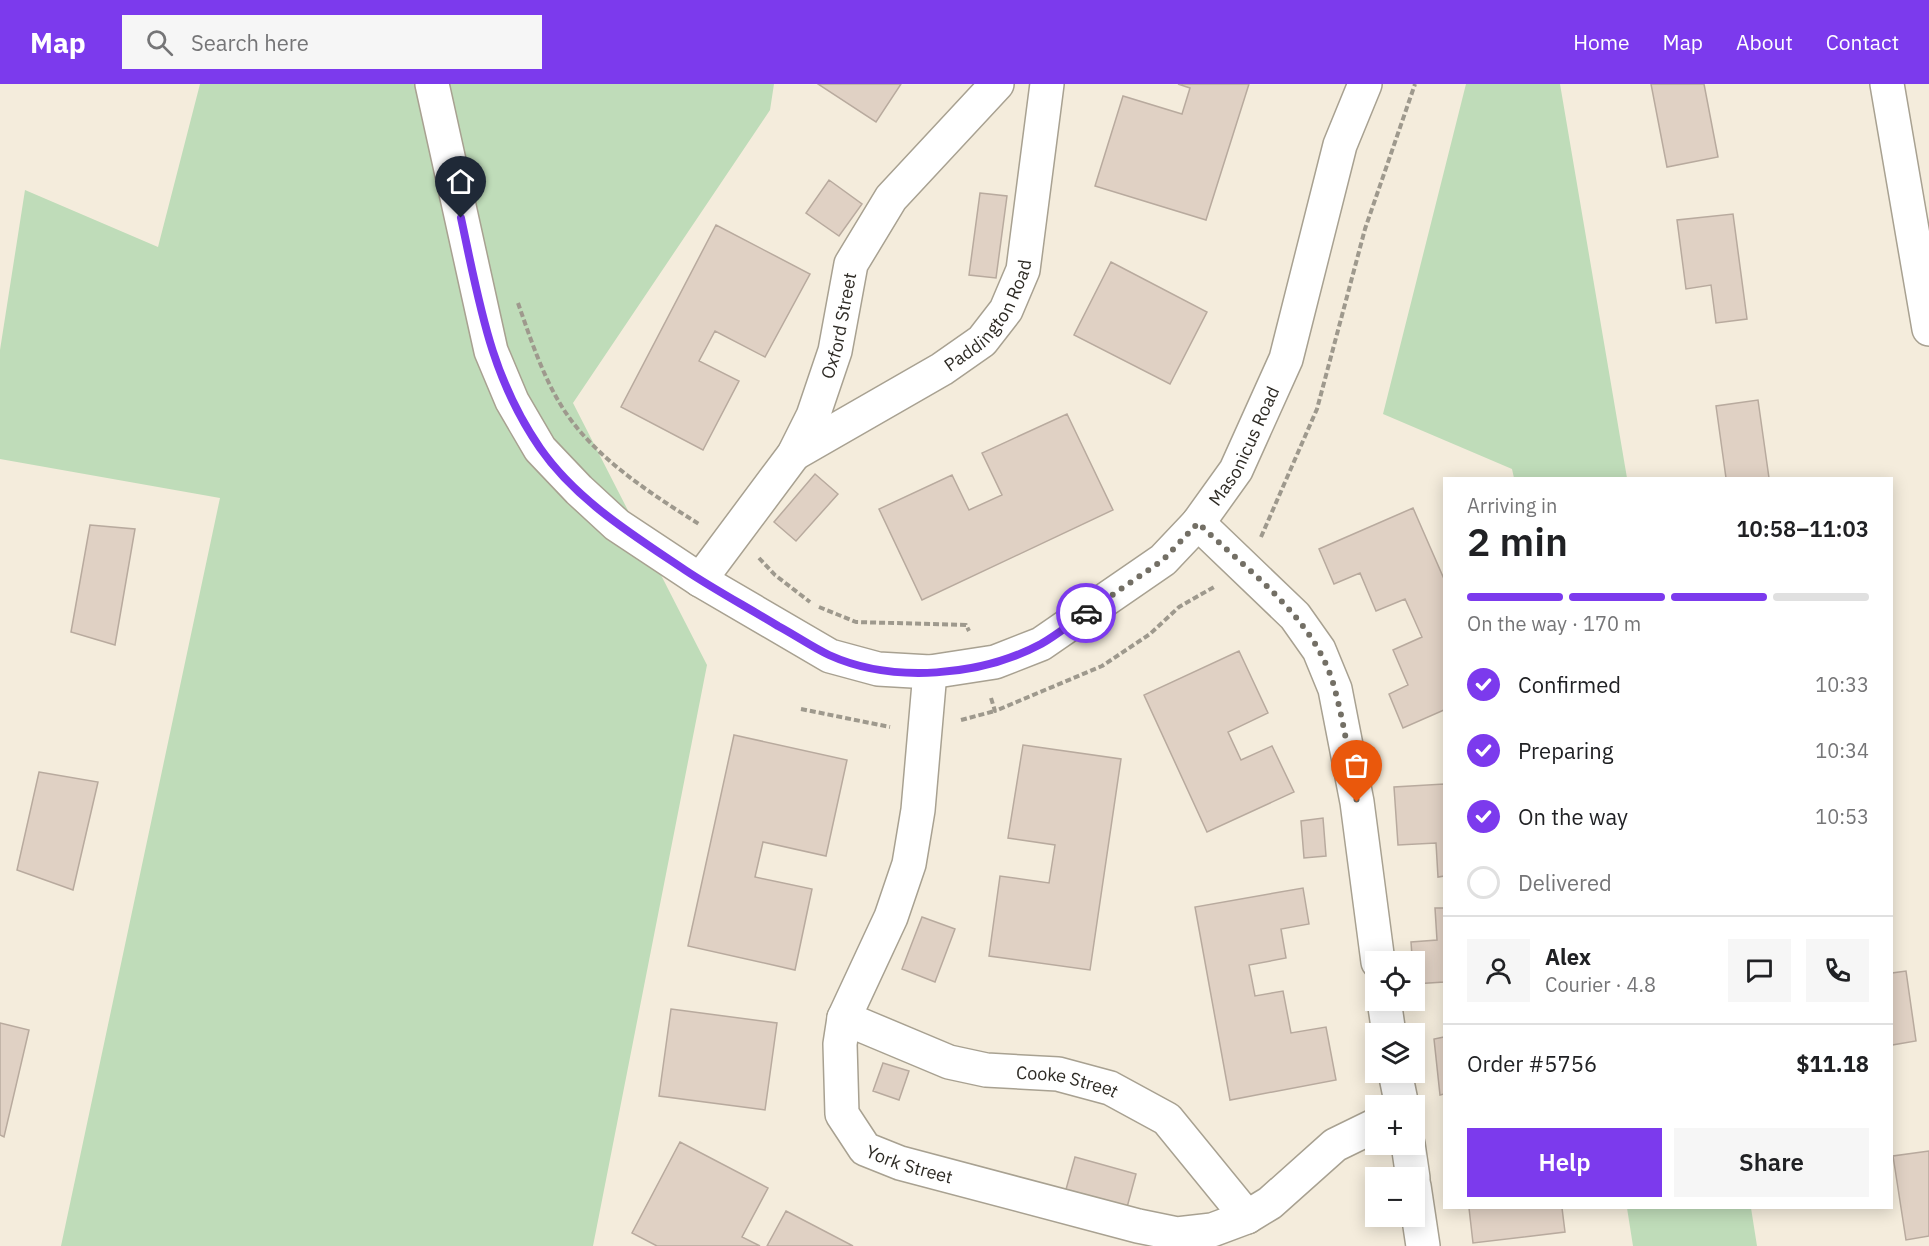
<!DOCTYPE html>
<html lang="en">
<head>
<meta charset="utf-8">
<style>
	body { margin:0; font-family:"IBM Plex Sans",sans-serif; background:#f6f6f6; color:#202124; height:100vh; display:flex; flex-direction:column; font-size:22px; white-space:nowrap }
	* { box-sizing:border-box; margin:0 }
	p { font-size:20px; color:#757577 }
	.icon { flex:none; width:33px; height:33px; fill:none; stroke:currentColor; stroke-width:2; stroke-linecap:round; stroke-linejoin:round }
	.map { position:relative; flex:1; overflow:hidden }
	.side { position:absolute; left:1443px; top:393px; width:450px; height:732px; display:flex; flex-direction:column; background:#fff; border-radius:0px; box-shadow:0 3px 15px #0003 }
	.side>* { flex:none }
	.buttons { position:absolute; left:1365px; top:867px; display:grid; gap:12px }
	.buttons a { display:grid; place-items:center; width:60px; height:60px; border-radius:0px; background:#fff; box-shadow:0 3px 15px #0003; font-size:30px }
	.pin { position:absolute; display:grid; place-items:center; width:51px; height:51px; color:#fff; margin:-62px -26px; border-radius:50% 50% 50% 0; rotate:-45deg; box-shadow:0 0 6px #0007 }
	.pin .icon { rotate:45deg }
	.courier { position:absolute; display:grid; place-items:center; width:60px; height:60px; margin:-30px; border:4px solid #7c3aed; border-radius:50%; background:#fff; color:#222; box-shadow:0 2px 8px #0007 }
	.headline em { font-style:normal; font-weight:600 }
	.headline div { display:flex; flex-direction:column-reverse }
	.headline { display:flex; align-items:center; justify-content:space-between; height:102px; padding:0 24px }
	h1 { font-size:39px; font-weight:600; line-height:45px }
	.bar { display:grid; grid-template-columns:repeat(4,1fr); gap:9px 6px; align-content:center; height:72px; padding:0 24px }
	.bar i { height:8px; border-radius:4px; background:#e0e0e0 }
	.bar .active { background:#7c3aed }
	.bar p { grid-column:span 4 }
	.line { display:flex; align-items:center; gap:15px; padding:0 24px; border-top:2px solid #e0e0e0 }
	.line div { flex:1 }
	.round { display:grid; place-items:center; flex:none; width:63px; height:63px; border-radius:0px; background:#f6f6f6 }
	ol { padding:0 24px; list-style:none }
	li { display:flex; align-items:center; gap:18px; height:66px }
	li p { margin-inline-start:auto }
	li .icon { padding:6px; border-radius:50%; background:#7c3aed; color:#fff; stroke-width:4 }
	li:last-child { color:#757577 }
	li i { width:33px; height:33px; border:3px solid #e0e0e0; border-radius:50% }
	.cta { display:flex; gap:12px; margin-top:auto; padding:12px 24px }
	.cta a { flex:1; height:69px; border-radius:0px; background:#7c3aed; color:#fff; font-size:24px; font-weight:600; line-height:69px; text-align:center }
	.cta a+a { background:#f6f6f6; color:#202124 }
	header { display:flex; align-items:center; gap:36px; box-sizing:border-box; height:84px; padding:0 30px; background:#7c3aed; color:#fff }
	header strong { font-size:28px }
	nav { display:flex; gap:33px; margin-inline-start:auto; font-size:21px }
	.search { width:420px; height:54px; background:#f6f6f6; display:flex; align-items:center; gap:15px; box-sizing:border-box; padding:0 21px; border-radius:0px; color:#757577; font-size:22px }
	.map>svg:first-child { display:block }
</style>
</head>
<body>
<header>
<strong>Map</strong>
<div class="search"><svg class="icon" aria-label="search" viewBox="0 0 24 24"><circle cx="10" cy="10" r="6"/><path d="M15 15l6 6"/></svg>Search here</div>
<nav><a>Home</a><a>Map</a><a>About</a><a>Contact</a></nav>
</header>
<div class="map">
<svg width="1929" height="1162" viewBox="0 0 1929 1162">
	<rect width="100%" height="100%" fill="#f4ecdc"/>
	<!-- green -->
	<path fill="#bfdcb9" d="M 200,0 L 774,0 L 770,26 L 573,319 L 707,581 L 593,1162 L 61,1162 L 220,414 L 0,375 L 0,266 L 25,106 L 158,163 Z
		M 1466,0 L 1560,0 L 1627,394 L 1514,394 L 1512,385 L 1383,330 Z
		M 1627,1124 L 1751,1124 L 1757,1162 L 1633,1162 Z"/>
	<!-- building -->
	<path fill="#e0d1c4" stroke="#b8aa9e" stroke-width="1.5" d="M 818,0 L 901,0 L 876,38 Z
		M 1178,0 L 1249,0 L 1206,136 L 1095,102 L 1123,12 L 1182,30 L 1190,4 Z
		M 1651,0 L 1704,0 L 1718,73 L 1667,83 Z
		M 829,96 L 862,120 L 839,152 L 806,129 Z
		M 980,109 L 1007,112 L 996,194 L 969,191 Z
		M 1733,130 L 1747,235 L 1716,239 L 1711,201 L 1686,205 L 1677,136 Z
		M 716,141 L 810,190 L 765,273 L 715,247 L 699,277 L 739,297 L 703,366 L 621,323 Z
		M 1111,178 L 1207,228 L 1170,300 L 1074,251 Z
		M 1758,316 L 1769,394 L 1726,394 L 1716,322 Z
		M 1067,330 L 1113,426 L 922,516 L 879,425 L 952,391 L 969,426 L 1002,411 L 982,369 Z
		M 815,390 L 838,410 L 796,457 L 774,438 Z
		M 1413,424 L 1444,495 L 1444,626 L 1403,644 L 1389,610 L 1408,601 L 1393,566 L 1422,553 L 1405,515 L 1376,527 L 1360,489 L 1334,500 L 1319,465 Z
		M 90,441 L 135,445 L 115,561 L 71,548 Z
		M 1239,567 L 1268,629 L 1228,648 L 1241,676 L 1272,662 L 1294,708 L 1207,748 L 1144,611 Z
		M 734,651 L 847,676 L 826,772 L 763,758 L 755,793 L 812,805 L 795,886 L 688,862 Z
		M 1023,661 L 1121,675 L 1090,886 L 989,872 L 1000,792 L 1049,799 L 1055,761 L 1008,754 Z
		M 39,688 L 98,698 L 73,806 L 17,786 Z
		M 1444,700 L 1444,792 L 1438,793 L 1436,759 L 1398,761 L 1394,703 Z
		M 1323,734 L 1326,772 L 1304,774 L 1301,737 Z
		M 1303,804 L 1309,840 L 1281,845 L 1286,874 L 1249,881 L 1255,912 L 1283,907 L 1291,949 L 1326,943 L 1336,996 L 1230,1016 L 1195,823 Z
		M 1435,824 L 1444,824 L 1444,898 L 1414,900 L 1411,858 L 1437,856 Z
		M 922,833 L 955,845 L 935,898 L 902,885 Z
		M 1906,887 L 1916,957 L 1892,961 L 1892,889 Z
		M 671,925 L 777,939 L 765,1026 L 659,1012 Z
		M 0,939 L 29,946 L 4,1053 L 0,1051 Z
		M 1444,953 L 1444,1010 L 1440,1011 L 1434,955 Z
		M 883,979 L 909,987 L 899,1016 L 873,1007 Z
		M 680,1058 L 768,1104 L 742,1153 L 760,1162 L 657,1162 L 632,1149 Z
		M 1929,1067 L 1929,1152 L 1906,1156 L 1893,1072 Z
		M 1075,1073 L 1136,1090 L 1126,1127 L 1065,1109 Z
		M 1469,1124 L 1562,1124 L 1565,1148 L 1473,1159 Z
		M 786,1127 L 853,1162 L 767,1162 Z"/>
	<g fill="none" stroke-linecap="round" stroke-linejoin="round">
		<!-- minor casing -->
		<g stroke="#a8a191" stroke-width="36">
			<g id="minor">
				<path id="s1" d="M 432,0 L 491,267 L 512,317 L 540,365 L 579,406 L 617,441 L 700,496 L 830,572 L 878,585 L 930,588 L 995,578 L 1041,560 L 1163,476 L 1198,439 L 1236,386 L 1286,275 L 1340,61 L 1365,0"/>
				<path d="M 1887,0 L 1929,245"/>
				<path id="s2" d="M 794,370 L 942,285 L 982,257 L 1006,226 L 1023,186 L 1047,0"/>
				<path d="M 1198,439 L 1295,532 L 1319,566 L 1335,605 L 1357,718 L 1378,878"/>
				<path id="s3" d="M 700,496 L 794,370 L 813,332 L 835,267 L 851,180 L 891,114 L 997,0"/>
				<path id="s4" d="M 930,588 L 918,726 L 909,780 L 891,833 L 844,934 L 840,960 L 842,1030 L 865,1065 L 900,1079 L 1138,1142 L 1177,1150 L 1212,1146 L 1247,1133 L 1270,1119 L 1335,1061 L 1376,1041"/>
				<path d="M 1384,916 L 1389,950"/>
				<path id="s5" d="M 844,934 L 949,978 L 986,986 L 1058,990 L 1110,1004 L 1167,1035 L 1247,1133"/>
				<path d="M 1395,988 L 1402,1022"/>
				<path d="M 1408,1060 L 1413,1094"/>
				<path d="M 1414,1102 L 1423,1162"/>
			</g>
		</g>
		<!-- path -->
		<path stroke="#9e998d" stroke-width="4" stroke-dasharray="6 3" stroke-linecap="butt" d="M 518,219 C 532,259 547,306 574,340 C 606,381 656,413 699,440
			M 1261,453 L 1317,325 L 1365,145 L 1415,0
			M 759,474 L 775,491 L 810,518
			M 819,523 L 856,538 L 966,541 L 969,547
			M 991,614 L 995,627 L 1102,582 L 1150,550 L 1179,523 L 1214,503
			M 801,625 L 890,643
			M 961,636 L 995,627"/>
		<!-- minor -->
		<use href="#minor" stroke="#fff" stroke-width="33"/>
	</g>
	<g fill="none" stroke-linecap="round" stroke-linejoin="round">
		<!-- done -->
		<path stroke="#736f65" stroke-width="6" stroke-dasharray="0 10.8" d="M 1086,529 L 1163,476 L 1198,439 C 1249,488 1317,535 1335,606 C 1345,643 1350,681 1357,718"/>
		<!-- route -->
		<path stroke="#7c3aed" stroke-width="8" d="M 461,134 C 479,217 490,292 540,364 C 576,416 633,451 685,486 C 715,506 747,523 778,542 C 795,551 812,563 829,571 C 893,600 981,592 1041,560 C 1057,551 1071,539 1086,529"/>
	</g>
	<g text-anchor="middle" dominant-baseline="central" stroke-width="4.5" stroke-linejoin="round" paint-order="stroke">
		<!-- street labels -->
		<g font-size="18" fill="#2e2b25" stroke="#fff">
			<text stroke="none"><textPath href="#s2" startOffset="244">Paddington Road</textPath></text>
			<text stroke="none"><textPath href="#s3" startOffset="294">Oxford Street</textPath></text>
			<text stroke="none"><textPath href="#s1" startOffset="1248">Masonicus Road</textPath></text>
			<text stroke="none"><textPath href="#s5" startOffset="234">Cooke Street</textPath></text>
			<text stroke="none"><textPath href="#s4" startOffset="546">York Street</textPath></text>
		</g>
	</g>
</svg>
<div class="buttons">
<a><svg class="icon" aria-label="locate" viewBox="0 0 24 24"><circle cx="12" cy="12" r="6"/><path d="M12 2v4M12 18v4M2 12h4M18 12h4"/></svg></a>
<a><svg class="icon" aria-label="layers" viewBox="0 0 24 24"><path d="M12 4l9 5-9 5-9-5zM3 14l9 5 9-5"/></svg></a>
<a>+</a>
<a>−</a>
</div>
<div class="pin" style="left:1357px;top:718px;background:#ea580c"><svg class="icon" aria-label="bag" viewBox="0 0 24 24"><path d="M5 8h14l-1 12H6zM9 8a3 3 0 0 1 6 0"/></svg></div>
<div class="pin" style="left:461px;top:134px;background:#1f2937"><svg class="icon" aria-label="home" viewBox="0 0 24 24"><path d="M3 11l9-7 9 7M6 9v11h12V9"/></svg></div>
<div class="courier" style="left:1086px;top:529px"><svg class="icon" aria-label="car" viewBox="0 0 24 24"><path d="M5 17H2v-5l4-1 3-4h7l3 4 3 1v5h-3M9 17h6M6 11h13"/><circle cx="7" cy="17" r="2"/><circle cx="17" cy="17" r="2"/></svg></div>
<section class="side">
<div class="headline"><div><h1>2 min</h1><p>Arriving in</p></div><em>10:58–11:03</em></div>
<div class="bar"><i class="active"></i><i class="active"></i><i class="active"></i><i></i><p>On the way · 170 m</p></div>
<ol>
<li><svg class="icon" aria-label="check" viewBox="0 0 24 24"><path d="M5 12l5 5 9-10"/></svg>Confirmed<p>10:33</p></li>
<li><svg class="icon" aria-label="check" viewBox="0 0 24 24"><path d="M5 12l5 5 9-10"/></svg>Preparing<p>10:34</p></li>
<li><svg class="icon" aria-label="check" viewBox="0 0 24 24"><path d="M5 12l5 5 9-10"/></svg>On the way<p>10:53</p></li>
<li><i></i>Delivered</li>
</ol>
<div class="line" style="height:108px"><a class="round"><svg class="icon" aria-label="person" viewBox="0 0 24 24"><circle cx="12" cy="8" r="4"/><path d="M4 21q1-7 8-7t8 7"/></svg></a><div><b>Alex</b><p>Courier · 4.8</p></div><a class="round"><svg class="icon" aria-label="chat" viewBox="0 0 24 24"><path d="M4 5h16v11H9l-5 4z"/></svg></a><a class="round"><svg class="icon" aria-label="phone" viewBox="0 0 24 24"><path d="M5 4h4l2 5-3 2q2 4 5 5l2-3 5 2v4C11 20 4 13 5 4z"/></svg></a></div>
<div class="line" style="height:78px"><div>Order #5756</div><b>$11.18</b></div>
<div class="cta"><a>Help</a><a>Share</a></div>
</section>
</div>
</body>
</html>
